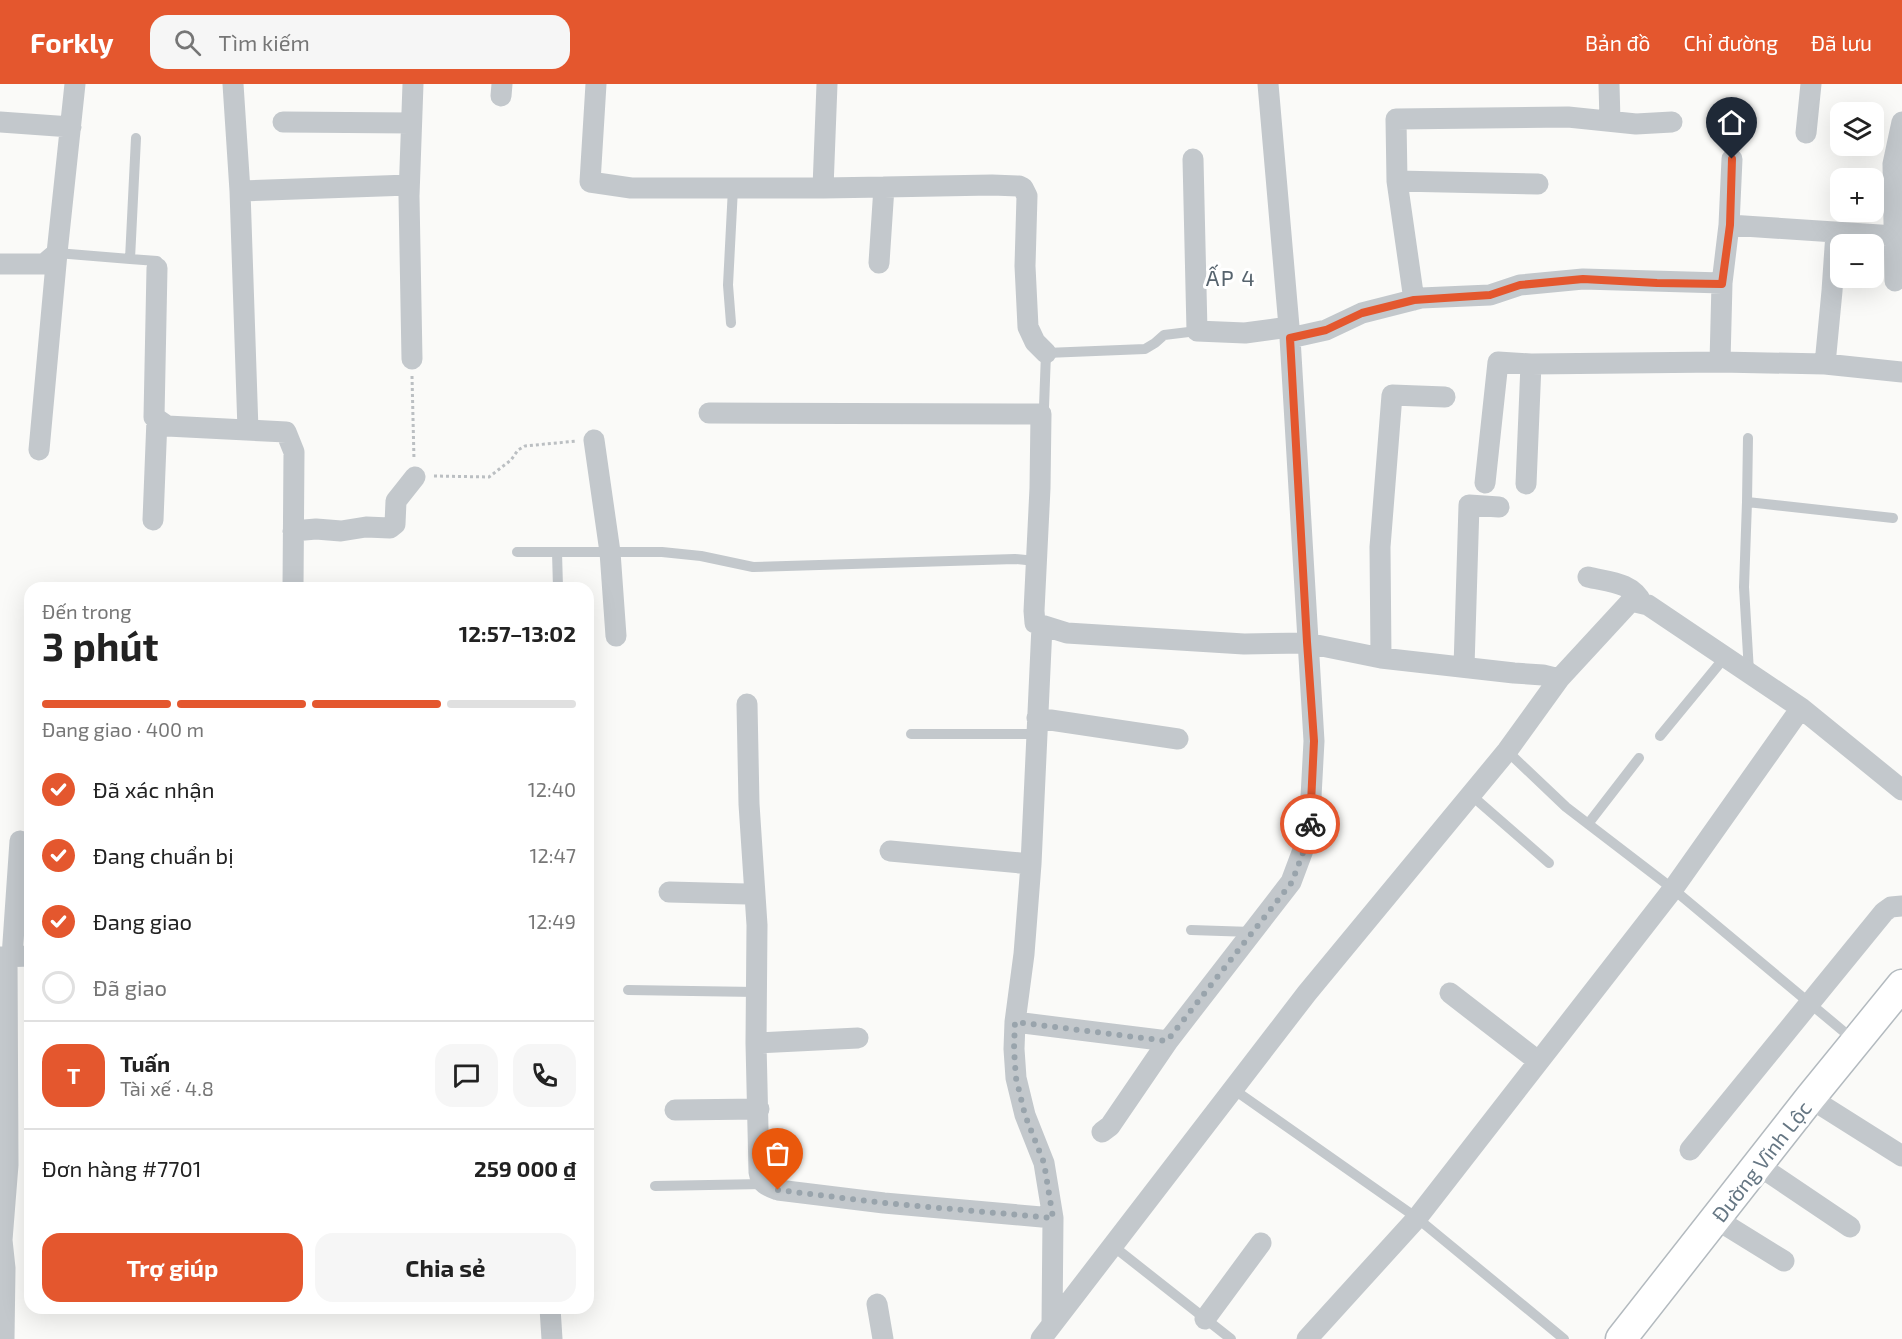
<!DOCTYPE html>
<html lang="vi">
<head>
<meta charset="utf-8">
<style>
	body { margin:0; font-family:"Exo 2",sans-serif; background:#f6f6f6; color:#222; height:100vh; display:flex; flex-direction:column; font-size:22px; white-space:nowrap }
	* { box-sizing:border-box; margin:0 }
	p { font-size:20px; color:#767676 }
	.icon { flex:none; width:33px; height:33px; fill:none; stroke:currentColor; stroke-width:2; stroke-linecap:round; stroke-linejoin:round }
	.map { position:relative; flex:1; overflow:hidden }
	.panel { position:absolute; left:24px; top:498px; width:570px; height:732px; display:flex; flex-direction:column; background:#fff; border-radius:18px; box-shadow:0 6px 24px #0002 }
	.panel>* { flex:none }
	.tools { position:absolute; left:1830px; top:18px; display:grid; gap:12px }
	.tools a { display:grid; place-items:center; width:54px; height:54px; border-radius:12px; background:#fff; box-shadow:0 6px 24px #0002; font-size:30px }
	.pin { position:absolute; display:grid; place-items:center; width:51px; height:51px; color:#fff; margin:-62px -26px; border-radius:50% 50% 50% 0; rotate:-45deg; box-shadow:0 0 6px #0007 }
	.pin .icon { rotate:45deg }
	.courier { position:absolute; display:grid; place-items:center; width:60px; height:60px; margin:-30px; border:4px solid #e4572e; border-radius:50%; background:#fff; color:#222; box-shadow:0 2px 8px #0007 }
	.summary em { font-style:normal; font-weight:700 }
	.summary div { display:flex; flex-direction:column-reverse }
	.summary { display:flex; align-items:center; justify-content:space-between; height:102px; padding:0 18px }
	h1 { font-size:39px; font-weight:700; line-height:45px }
	.bar { display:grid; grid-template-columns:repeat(4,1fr); gap:9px 6px; align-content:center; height:72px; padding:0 18px }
	.bar i { height:8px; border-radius:4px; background:#e0e0e0 }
	.bar .selected { background:#e4572e }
	.bar p { grid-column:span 4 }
	.line { display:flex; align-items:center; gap:15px; padding:0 18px; border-top:2px solid #e0e0e0 }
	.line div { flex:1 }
	.round { display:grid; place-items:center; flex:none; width:63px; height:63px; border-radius:18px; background:#f6f6f6 }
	ol { padding:0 18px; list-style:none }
	li { display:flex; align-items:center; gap:18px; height:66px }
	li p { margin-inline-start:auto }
	li .icon { padding:6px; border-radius:50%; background:#e4572e; color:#fff; stroke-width:4 }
	li:last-child { color:#767676 }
	li i { width:33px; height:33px; border:3px solid #e0e0e0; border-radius:50% }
	.cta { display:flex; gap:12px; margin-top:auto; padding:12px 18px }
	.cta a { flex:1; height:69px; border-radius:18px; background:#e4572e; color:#fff; font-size:24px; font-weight:700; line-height:69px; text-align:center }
	.cta a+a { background:#f6f6f6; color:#222 }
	header { display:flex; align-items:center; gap:36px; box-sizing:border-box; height:84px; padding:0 30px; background:#e4572e; color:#fff }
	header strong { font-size:28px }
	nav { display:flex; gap:33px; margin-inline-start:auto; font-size:21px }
	.search { width:420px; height:54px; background:#f6f6f6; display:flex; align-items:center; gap:15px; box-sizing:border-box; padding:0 21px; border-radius:18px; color:#767676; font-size:22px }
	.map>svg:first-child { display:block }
</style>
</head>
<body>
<header>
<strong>Forkly</strong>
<div class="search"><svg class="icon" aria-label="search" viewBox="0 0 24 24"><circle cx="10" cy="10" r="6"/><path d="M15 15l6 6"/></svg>Tìm kiếm</div>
<nav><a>Bản đồ</a><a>Chỉ đường</a><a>Đã lưu</a></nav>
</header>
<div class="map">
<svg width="1902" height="1255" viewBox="0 0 1902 1255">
	<rect width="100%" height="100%" fill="#fafaf8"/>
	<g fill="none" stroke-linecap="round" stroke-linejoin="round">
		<!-- secondary casing -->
		<g stroke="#b3babf" stroke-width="33">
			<path id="secondary" d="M 1621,1255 L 1810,1014 L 1902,901"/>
		</g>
		<!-- path -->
		<path stroke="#bbbfc2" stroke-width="3" stroke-dasharray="3 3" stroke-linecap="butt" d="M 412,292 L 414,376
			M 434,392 L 489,393 L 511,376 L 518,366 L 525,362 L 577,357"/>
		<!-- service -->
		<path stroke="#c3c8cc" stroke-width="10" d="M 57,169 L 130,175 L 136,54
			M 130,175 L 157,177 L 157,184
			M 731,239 L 728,201 L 733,104
			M 1041,330 L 1044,323 L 1046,269 L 1145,265 L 1155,259 L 1164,251 L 1197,247
			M 1747,418 L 1748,354
			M 517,468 L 662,468 L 701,472 L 753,483 L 1015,475 L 1036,477
			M 557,468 L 558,504
			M 1749,588 L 1744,503 L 1747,418 L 1893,434
			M 911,650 L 1036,650
			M 1660,652 L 1725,573
			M 1507,667 L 1566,723 L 1673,805 L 1855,957
			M 1471,711 L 1549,779
			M 1588,740 L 1639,674
			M 1191,846 L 1252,848
			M 628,906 L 756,908
			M 1233,1005 L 1417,1134 L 1564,1255
			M 655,1102 L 763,1100
			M 1113,1162 L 1231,1255"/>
		<!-- minor -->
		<path stroke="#c3c8cc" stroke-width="21" d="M 233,0 L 240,107 L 409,101
			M 596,0 L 590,98 L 631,104 L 823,104 L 884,103 L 879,179
			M 1609,0 L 1610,37
			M 501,12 L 502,0
			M 0,38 L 71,43
			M 283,38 L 411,39
			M 1806,49 L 1811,0
			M 1193,75 L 1197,247 L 1245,249 L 1289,243
			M 1397,97 L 1538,100
			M 884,103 L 992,101 L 1019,102 L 1023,104 L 1027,112 L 1025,182 L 1028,243 L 1035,258 L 1046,269
			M 823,104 L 827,0
			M 240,107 L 248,346
			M 1729,141 L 1895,152
			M 0,180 L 44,180 L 57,169 L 75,0
			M 157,184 L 154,333 L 167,342 L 286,348 L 294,368 L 293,504
			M 1895,197 L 1893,80 L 1902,38
			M 1722,199 L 1729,141 L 1732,75
			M 1414,216 L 1397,97 L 1396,35 L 1568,33 L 1636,40 L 1672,38
			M 1290,254 L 1326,246 L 1362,229 L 1421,214 L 1490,211 L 1520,201 L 1583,195 L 1722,199 L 1720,278
			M 412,275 L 409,112 L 413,0
			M 1825,280 L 1832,207 L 1836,149
			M 709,329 L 1041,330 L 1040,404 L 1034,527 L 1035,539 L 1067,549 L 1244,560 L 1307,559 L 1381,574 L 1514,589 L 1543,591 L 1559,595
			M 594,356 L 610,468 L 616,552
			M 39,366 L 57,169
			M 1485,399 L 1498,278 L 1531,280 L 1720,278 L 1825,280 L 1902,288
			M 1526,400 L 1531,280
			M 153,436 L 157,335
			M 293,447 L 316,445 L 341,447 L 366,443 L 390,444 L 395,440 L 396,417 L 415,393
			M 1588,493 C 1609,498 1632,498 1642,519
			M 1042,542 L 1031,780 L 1024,870 L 1015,938 L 1014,965 L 1016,994 L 1025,1031 L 1044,1079 L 1053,1134 L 1052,1241
			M 1381,574 L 1380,463 L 1392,311 L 1445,313
			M 1464,583 L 1469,421 L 1499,423
			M 747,620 L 749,720 L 757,841 L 756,959 L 759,1088 C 761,1100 767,1102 778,1106 L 884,1119 L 1053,1134
			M 1037,634 L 1178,655
			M 890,767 L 1031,780
			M 669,808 L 747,810 L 754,808
			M 0,873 L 30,872
			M 12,873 L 20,757
			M 1450,909 L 1538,977
			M 1015,938 L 1168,957
			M 756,959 L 858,954
			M 1810,1014 L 1902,1072
			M 675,1026 L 759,1025
			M 1102,1048 L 1110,1042 L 1168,957 L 1291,798 L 1309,750 L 1314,657 L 1290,254 L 1268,0
			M 1690,1066 L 1884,828 L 1891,823 L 1902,822
			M 1758,1081 L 1850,1143
			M 1716,1135 L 1784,1177
			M 877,1220 L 883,1255
			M 550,1224 L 552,1255
			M 1205,1235 L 1261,1159
			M 4,1255 L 5,1184 L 2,1156 L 8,1081 L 7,873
			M 1041,1255 L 1307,909 L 1507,667 L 1559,595 L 1631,517 L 1648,521 L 1801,624 L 1902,706
			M 1307,1255 L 1417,1134 L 1673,805 L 1801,624"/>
		<!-- secondary -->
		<use href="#secondary" stroke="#fff" stroke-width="30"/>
	</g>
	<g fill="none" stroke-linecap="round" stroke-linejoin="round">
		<!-- done -->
		<path stroke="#99a4ac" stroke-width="6" stroke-dasharray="0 10.8" d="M 778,1106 L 884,1119 L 1053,1134 L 1044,1079 L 1025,1031 L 1016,994 L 1014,965 L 1015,938 L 1167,957 L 1292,798 L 1310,750 L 1310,740"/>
		<!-- route -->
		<path stroke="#e4572e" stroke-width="8" d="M 1310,740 L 1314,657 L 1307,558 L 1290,254 L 1326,246 L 1362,229 L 1414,216 L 1490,211 L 1520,201 L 1583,195 L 1657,199 L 1722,200 L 1730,141 L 1732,75"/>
	</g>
	<g text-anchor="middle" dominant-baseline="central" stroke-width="6" stroke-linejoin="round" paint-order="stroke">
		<!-- street labels -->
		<g font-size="21" fill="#657683" stroke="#fff">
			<text transform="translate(1761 1077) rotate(-52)">Đường Vĩnh Lộc</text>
		</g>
		<!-- neighbourhood labels -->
		<g font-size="22" letter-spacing="1.5" fill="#57646e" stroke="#fff">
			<text x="1231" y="193">ẤP 4</text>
		</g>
	</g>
</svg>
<div class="tools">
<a><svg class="icon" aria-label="layers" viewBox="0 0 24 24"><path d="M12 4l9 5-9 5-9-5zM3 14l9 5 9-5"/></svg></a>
<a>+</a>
<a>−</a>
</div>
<div class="pin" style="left:778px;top:1106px;background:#ea580c"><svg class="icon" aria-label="bag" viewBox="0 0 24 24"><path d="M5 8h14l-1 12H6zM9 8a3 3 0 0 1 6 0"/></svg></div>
<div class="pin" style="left:1732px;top:75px;background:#1f2937"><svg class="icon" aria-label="home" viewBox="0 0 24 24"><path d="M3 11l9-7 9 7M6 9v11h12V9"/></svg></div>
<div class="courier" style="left:1310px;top:740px"><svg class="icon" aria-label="bike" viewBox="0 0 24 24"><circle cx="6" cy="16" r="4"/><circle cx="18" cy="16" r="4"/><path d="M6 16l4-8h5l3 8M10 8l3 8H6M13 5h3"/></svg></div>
<section class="panel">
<div class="summary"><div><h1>3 phút</h1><p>Đến trong</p></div><em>12:57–13:02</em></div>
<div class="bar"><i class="selected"></i><i class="selected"></i><i class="selected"></i><i></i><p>Đang giao · 400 m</p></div>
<ol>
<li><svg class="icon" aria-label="check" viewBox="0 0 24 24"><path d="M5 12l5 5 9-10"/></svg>Đã xác nhận<p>12:40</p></li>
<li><svg class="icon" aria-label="check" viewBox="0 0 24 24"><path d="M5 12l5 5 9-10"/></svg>Đang chuẩn bị<p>12:47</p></li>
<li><svg class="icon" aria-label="check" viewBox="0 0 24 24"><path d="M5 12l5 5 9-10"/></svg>Đang giao<p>12:49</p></li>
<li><i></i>Đã giao</li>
</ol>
<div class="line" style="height:108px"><b class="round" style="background:#e4572e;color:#fff">T</b><div><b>Tuấn</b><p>Tài xế · 4.8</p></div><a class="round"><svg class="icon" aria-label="chat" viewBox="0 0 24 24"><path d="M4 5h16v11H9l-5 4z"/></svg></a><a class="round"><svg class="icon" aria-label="phone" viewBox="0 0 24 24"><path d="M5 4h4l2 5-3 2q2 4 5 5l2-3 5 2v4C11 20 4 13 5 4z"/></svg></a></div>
<div class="line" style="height:78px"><div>Đơn hàng #7701</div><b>259 000 ₫</b></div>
<div class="cta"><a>Trợ giúp</a><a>Chia sẻ</a></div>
</section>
</div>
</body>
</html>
